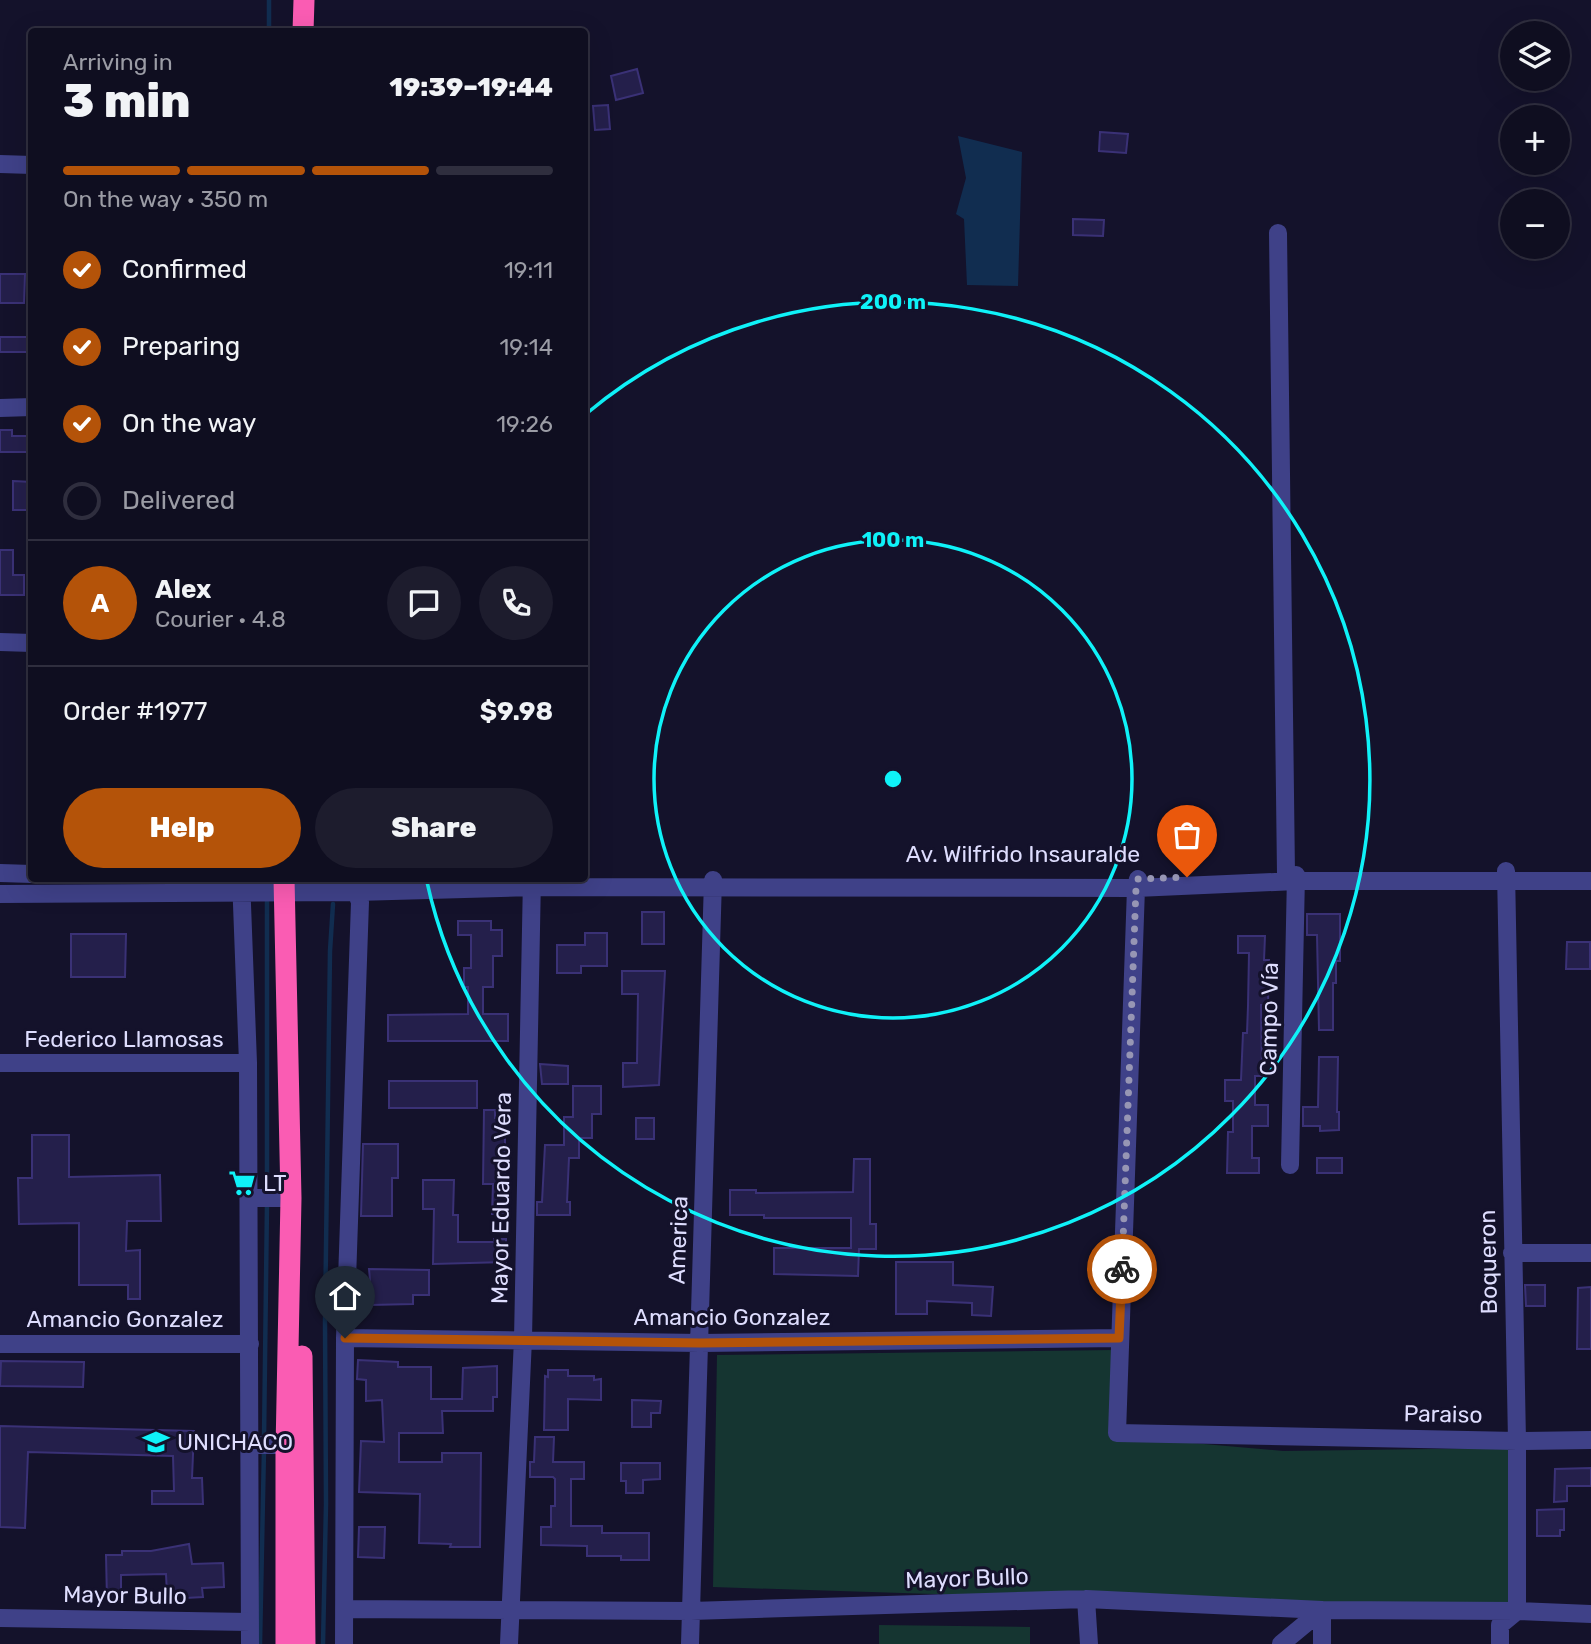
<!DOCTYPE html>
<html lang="en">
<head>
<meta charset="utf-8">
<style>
	body { margin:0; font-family:Rubik,sans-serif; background:#1d1c2d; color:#f1f3f6; height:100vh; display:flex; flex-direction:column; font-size:26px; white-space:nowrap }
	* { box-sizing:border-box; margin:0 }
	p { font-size:23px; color:#9b9ca5 }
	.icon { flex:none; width:38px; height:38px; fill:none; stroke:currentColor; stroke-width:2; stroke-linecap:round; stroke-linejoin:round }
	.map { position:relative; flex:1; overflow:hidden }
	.side { position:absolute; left:28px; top:28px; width:560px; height:854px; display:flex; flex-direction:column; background:#0f0e20; border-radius:7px; box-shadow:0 7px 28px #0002,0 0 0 2px #2f2e3e }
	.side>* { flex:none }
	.buttons { position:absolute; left:1500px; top:21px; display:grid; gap:14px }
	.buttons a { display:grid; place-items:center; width:70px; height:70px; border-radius:50%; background:#0f0e20; box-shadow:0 7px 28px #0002,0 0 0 2px #2f2e3e; font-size:35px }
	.pin { position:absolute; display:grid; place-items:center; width:60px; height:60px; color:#fff; margin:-72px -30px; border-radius:50% 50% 50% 0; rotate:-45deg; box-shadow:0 0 7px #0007 }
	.pin .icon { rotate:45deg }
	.courier { position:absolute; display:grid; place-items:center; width:70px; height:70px; margin:-35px; border:5px solid #b45309; border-radius:50%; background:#fff; color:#222; box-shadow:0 2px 9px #0007 }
	.headline em { font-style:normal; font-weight:800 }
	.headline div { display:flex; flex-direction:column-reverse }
	.headline { display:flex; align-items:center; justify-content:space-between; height:119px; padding:0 35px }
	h1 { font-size:46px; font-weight:800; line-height:52px }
	.bar { display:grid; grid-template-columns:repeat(4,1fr); gap:10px 7px; align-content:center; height:84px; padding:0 35px }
	.bar i { height:9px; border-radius:5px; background:#2f2e3e }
	.bar .on { background:#b45309 }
	.bar p { grid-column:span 4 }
	.line { display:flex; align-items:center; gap:18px; padding:0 35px; border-top:2px solid #2f2e3e }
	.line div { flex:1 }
	.round { display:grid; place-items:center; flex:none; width:74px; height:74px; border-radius:37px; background:#1d1c2d }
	ol { padding:0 35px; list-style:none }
	li { display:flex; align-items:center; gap:21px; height:77px }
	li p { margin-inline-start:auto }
	li .icon { padding:7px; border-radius:50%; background:#b45309; color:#fff; stroke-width:4 }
	li:last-child { color:#9b9ca5 }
	li i { width:38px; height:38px; border:4px solid #2f2e3e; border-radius:50% }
	.primary-button { display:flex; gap:14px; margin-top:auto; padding:14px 35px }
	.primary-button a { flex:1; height:80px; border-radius:42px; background:#b45309; color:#fff; font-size:28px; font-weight:800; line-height:80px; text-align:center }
	.primary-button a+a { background:#1d1c2d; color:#f1f3f6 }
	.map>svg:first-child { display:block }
</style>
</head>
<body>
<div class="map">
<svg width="1591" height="1644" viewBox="0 0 1591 1644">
	<rect width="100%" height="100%" fill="#14122b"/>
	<!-- green -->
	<path fill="#153531" d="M 1113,1350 L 1113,1436 L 1283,1451 L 1508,1448 L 1508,1605 L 1086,1599 L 713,1587 L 717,1355 Z
		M 879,1625 L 1030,1627 L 1030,1644 L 879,1644 Z"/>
	<!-- water -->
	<path fill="#112d50" d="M 958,136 L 1022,152 L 1018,286 L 967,285 L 964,219 L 956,214 L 966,178 Z"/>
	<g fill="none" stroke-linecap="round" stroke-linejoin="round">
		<!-- stream -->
		<path stroke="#112d50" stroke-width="4.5" d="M 269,32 L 269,0
			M 267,1195 L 267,896
			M 264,1440 L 267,1204
			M 260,1644 L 264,1449
			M 323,1644 L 326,1504 L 325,1322 L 330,951 L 333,904"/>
	</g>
	<!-- building -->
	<path fill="#241f4b" stroke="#3a3176" stroke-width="2" d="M 637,69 L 643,93 L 616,100 L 611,76 Z
		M 608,105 L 610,129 L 595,130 L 593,106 Z
		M 1100,132 L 1128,134 L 1126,153 L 1099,151 Z
		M 1073,219 L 1104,220 L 1103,236 L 1073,235 Z
		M 0,274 L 25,274 L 24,303 L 0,303 Z
		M 0,337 L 32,337 L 32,352 L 0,352 Z
		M 0,430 L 12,430 L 12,436 L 32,436 L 32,452 L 0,452 Z
		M 13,481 L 32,482 L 32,510 L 13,510 Z
		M 0,550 L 13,550 L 13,575 L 24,575 L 24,595 L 0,595 Z
		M 642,912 L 664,912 L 664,944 L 642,944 Z
		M 1307,914 L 1340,914 L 1340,961 L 1336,961 L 1336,983 L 1333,983 L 1333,1030 L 1319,1030 L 1317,935 L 1307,935 Z
		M 458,921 L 491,921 L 491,930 L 502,930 L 502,956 L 493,956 L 493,987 L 483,987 L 483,1014 L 508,1014 L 508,1041 L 388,1041 L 388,1015 L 468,1014 L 468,987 L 464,987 L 464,968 L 471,968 L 471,935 L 458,935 Z
		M 585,933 L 607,933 L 607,966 L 581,966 L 581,973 L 557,973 L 557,945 L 585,945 Z
		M 71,934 L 126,934 L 125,977 L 71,977 Z
		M 1238,936 L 1265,936 L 1264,960 L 1269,960 L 1268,1005 L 1261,1005 L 1262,1076 L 1255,1076 L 1255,1105 L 1268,1105 L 1268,1126 L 1252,1126 L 1252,1158 L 1259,1158 L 1259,1173 L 1227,1173 L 1228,1132 L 1233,1132 L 1233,1101 L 1225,1101 L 1225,1080 L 1241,1080 L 1243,1033 L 1247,1033 L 1248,1006 L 1249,953 L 1238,953 Z
		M 1567,942 L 1590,942 L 1590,969 L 1566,969 Z
		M 622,971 L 665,971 L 659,1085 L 623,1087 L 623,1063 L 637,1063 L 638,994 L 622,994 Z
		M 1319,1057 L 1338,1057 L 1337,1112 L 1339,1112 L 1339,1130 L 1320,1131 L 1320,1126 L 1303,1126 L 1303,1107 L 1318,1107 Z
		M 540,1064 L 568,1066 L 568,1084 L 542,1084 Z
		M 389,1081 L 477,1081 L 477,1108 L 389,1108 Z
		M 573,1086 L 601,1086 L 601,1114 L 592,1114 L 592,1138 L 579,1138 L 579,1158 L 569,1158 L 567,1202 L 570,1202 L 570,1215 L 537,1215 L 537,1202 L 542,1202 L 545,1145 L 564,1145 L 564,1117 L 573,1117 Z
		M 484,1110 L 495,1110 L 495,1118 L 505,1117 L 505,1187 L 509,1187 L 508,1214 L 492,1214 L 493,1184 L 483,1184 Z
		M 636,1118 L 654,1118 L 654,1139 L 636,1139 Z
		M 32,1135 L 69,1135 L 69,1177 L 160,1175 L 161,1221 L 127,1221 L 126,1251 L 140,1250 L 140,1299 L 128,1299 L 128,1285 L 79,1285 L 79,1223 L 19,1224 L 18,1178 L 32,1178 Z
		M 363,1144 L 398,1144 L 398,1178 L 392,1178 L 392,1216 L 361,1216 Z
		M 1317,1158 L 1342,1158 L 1342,1173 L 1317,1173 Z
		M 854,1159 L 870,1159 L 870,1224 L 876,1224 L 876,1249 L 859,1249 L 858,1276 L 774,1274 L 774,1248 L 851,1248 L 851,1218 L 764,1218 L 764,1215 L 730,1215 L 730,1190 L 756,1190 L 756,1193 L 853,1192 Z
		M 423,1180 L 454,1180 L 453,1215 L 458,1215 L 458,1242 L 494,1242 L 494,1239 L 506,1239 L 506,1262 L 433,1264 L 434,1209 L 423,1209 Z
		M 896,1262 L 953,1262 L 953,1285 L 993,1287 L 991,1316 L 972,1315 L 972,1303 L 927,1301 L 927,1314 L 896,1314 Z
		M 369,1269 L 429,1270 L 429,1295 L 413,1295 L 413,1304 L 370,1305 L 370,1294 L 363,1294 L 363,1280 L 370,1280 Z
		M 1525,1285 L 1545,1285 L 1545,1306 L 1526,1306 Z
		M 1591,1287 L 1591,1349 L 1577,1349 L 1578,1288 Z
		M 358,1360 L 398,1362 L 398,1367 L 431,1367 L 431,1399 L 462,1399 L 463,1368 L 497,1366 L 497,1397 L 493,1397 L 493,1411 L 442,1411 L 443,1433 L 399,1433 L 399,1462 L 442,1462 L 442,1453 L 481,1453 L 480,1547 L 450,1547 L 451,1544 L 419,1543 L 420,1494 L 359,1492 L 361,1441 L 384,1442 L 382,1400 L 366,1401 L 366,1380 L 357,1379 Z
		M 1,1361 L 84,1362 L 83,1387 L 0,1386 Z
		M 548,1370 L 568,1370 L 568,1376 L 594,1376 L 594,1380 L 601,1379 L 601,1400 L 568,1399 L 568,1430 L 544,1430 L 545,1376 L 548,1377 Z
		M 632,1400 L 661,1401 L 660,1413 L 651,1413 L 651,1427 L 632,1427 Z
		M 0,1426 L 194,1431 L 192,1478 L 202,1478 L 203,1504 L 152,1504 L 152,1491 L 174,1491 L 173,1456 L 28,1452 L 25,1528 L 0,1527 Z
		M 535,1437 L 554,1437 L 553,1462 L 584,1462 L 584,1479 L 571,1479 L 571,1526 L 602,1526 L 602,1533 L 649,1533 L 649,1560 L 621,1560 L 621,1556 L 587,1556 L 587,1546 L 541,1545 L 541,1527 L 551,1527 L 551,1506 L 555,1506 L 555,1479 L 553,1477 L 530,1477 L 530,1462 L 534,1462 Z
		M 621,1463 L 660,1463 L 660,1479 L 643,1480 L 643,1493 L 626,1493 L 626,1481 L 621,1481 Z
		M 1591,1468 L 1591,1486 L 1567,1486 L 1567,1501 L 1554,1502 L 1555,1469 Z
		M 1564,1509 L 1564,1530 L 1560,1530 L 1560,1536 L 1537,1536 L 1537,1510 Z
		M 359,1527 L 385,1527 L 384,1558 L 358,1557 Z
		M 189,1544 L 192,1564 L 223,1563 L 224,1587 L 202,1588 L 203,1597 L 186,1598 L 186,1594 L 167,1595 L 166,1574 L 121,1575 L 121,1599 L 107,1599 L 106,1555 L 122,1555 L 122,1551 L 151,1551 Z"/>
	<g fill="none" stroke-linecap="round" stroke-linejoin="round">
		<!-- minor -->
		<path stroke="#3f4188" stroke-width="18" d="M 0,164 L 32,165
			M 1278,233 L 1286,874
			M 0,408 L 32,407
			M 0,642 L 32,643
			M 0,873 L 32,874
			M 241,878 L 248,1063 L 250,1644
			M 253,878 L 326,881
			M 1138,879 L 1136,888 L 1117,1433 L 1517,1441 L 1591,1440
			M 0,894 L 356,892 L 532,887 L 1136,888 L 1296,881 L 1591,881
			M 0,1063 L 248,1063
			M 1290,1165 L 1296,875
			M 249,1198 L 291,1198
			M 1512,1253 L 1591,1253
			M 345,1338 L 700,1343 L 1119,1338
			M 0,1344 L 250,1344
			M 250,1445 L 286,1445
			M 1086,1599 L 1089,1644
			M 345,1609 L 691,1611 L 1086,1599 L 1322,1610 L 1517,1611 L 1591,1614
			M 1322,1610 L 1322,1644
			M 0,1618 L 250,1622
			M 344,1644 L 345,1338 L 360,902 L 356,892 L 347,888
			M 509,1644 L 523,1339 L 532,878
			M 690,1644 L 713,880
			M 1281,1644 L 1322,1610
			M 1500,1644 L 1500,1625 L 1517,1611 L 1517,1441 L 1506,871"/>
		<!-- highway -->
		<path stroke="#fa5cb3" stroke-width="21" d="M 303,32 L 304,0
			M 284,878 L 291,1198 L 286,1450 L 286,1644
			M 302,1356 L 305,1644"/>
	</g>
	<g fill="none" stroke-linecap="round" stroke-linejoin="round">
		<!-- done -->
		<path stroke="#9796b4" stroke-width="7" stroke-dasharray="0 12.6" d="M 1122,1269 L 1136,888 L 1138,879 L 1187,877"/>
		<!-- route -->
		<path stroke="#b45309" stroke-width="9" d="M 345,1338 L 700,1343 L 1119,1338 L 1122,1269"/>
	</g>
	<!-- distance rings -->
	<g fill="none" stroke="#0ff2f8" stroke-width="3.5">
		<circle cx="893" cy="779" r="239"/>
		<path d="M586 414A477 477 0 1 1 427 882"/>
	</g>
	<!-- icons -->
	<defs>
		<g id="supermarket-bare" transform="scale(2.1)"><path d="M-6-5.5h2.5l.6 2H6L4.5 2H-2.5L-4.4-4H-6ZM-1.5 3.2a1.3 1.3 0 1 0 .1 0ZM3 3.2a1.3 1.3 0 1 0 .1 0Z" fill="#0ff2f8" stroke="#14122b" stroke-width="2.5" paint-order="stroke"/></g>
		<g id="school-bare" transform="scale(2.1)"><path d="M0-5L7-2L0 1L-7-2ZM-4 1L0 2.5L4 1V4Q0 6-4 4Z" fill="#0ff2f8" stroke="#14122b" stroke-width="2.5" paint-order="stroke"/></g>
	</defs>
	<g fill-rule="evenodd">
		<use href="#supermarket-bare" x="242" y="1183"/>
		<use href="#school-bare" x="156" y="1442"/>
	</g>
	<g text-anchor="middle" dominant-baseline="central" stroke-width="6" stroke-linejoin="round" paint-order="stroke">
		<!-- street labels -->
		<g font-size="23" fill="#deddfe" stroke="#14122b">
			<text x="1023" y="854">Av. Wilfrido Insauralde</text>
			<text transform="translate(1269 1019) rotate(-89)">Campo Vía</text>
			<text x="124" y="1039">Federico Llamosas</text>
			<text transform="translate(501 1198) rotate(-89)">Mayor Eduardo Vera</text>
			<text transform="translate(678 1240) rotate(-88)">America</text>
			<text transform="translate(1488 1262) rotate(-91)">Boqueron</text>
			<text x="732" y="1317">Amancio Gonzalez</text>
			<text x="125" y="1319">Amancio Gonzalez</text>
			<text transform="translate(1443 1414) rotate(1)">Paraiso</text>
			<text transform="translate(967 1578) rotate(-2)">Mayor Bullo</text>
			<text transform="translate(125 1595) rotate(1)">Mayor Bullo</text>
		</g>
		<!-- poi labels -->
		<g font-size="23" fill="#deddfe" stroke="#14122b" text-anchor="start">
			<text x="263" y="1183">LT</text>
			<text x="177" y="1442">UNICHACO</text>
		</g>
	</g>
	<circle cx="893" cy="779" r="10" fill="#0ff2f8" stroke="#14122b" stroke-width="3.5"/>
	<g font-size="21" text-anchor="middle" font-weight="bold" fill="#0ff2f8" stroke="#14122b" stroke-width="6" stroke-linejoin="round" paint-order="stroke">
		<text x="893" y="309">200 m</text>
		<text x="893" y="547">100 m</text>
	</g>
</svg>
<div class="buttons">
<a><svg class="icon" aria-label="layers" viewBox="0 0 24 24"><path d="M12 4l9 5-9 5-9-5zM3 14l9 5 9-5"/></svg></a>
<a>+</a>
<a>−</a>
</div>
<div class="pin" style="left:1187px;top:877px;background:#ea580c"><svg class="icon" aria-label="bag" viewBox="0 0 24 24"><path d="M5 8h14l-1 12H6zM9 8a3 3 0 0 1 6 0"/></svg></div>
<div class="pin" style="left:345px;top:1338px;background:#1f2937"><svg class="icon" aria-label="home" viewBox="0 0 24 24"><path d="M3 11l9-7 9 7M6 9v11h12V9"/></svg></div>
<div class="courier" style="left:1122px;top:1269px"><svg class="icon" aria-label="bike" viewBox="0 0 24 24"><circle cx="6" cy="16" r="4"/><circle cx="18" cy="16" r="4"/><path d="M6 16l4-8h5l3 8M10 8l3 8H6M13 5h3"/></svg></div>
<section class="side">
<div class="headline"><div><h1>3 min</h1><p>Arriving in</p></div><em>19:39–19:44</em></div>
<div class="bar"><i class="on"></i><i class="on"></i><i class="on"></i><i></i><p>On the way · 350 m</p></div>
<ol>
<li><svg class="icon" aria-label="check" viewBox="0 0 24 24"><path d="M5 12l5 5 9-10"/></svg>Confirmed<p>19:11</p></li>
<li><svg class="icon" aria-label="check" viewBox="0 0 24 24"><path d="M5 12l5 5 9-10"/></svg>Preparing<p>19:14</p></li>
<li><svg class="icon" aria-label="check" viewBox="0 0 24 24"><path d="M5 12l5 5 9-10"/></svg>On the way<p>19:26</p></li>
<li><i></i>Delivered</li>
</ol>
<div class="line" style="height:126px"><b class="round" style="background:#b45309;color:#fff">A</b><div><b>Alex</b><p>Courier · 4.8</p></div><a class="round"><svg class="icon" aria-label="chat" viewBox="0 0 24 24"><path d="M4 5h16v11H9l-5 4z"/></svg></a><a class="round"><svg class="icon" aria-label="phone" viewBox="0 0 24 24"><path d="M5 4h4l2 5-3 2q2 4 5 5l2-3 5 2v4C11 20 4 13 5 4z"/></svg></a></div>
<div class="line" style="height:91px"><div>Order #1977</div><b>$9.98</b></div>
<div class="primary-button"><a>Help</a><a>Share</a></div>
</section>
</div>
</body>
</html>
